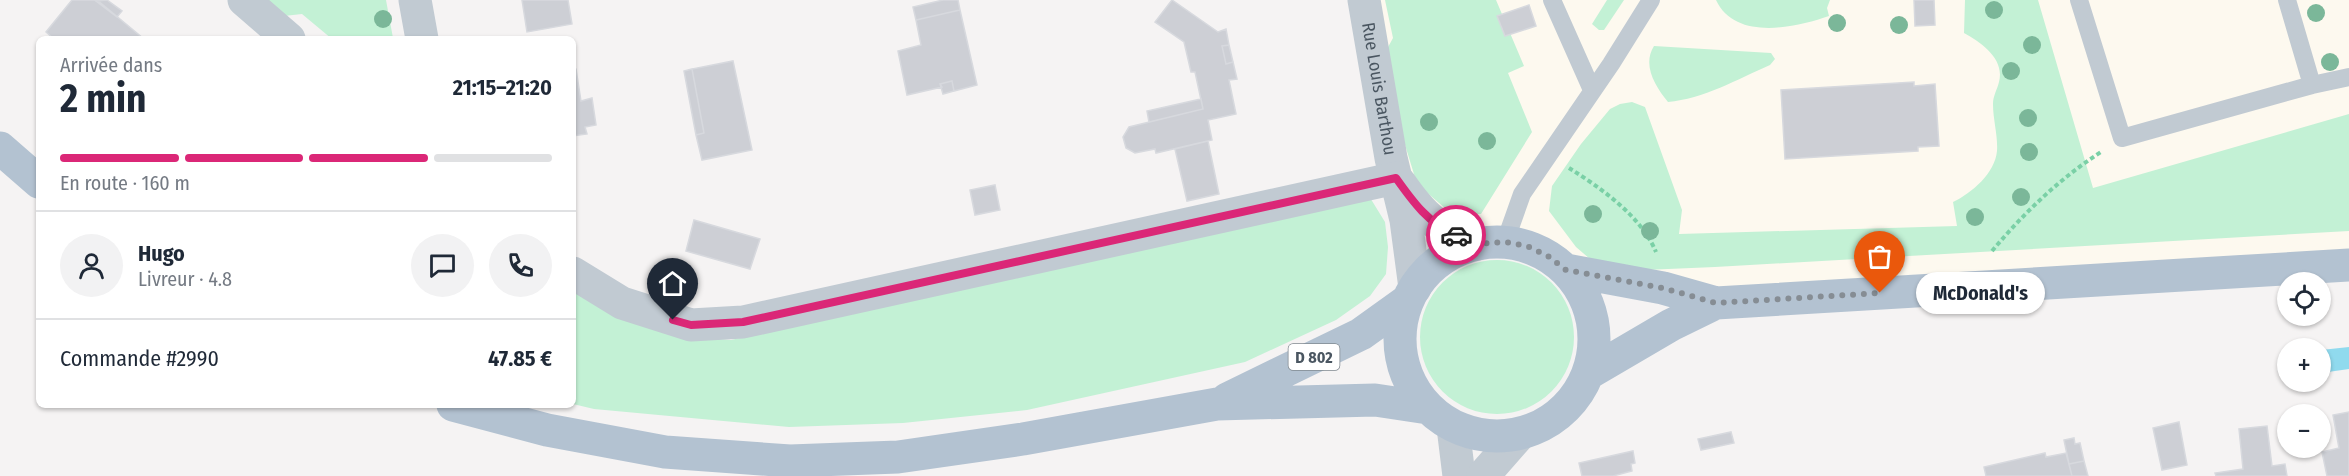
<!DOCTYPE html>
<html lang="fr">
<head>
<meta charset="utf-8">
<style>
	body { margin:0; font-family:"Fira Sans Condensed",sans-serif; background:#f2f2f3; color:#1f2937; height:100vh; display:flex; flex-direction:column; font-size:22px; white-space:nowrap }
	* { box-sizing:border-box; margin:0 }
	p { font-size:20px; color:#747a83 }
	.icon { flex:none; width:33px; height:33px; fill:none; stroke:currentColor; stroke-width:2; stroke-linecap:round; stroke-linejoin:round }
	.map { position:relative; flex:1; overflow:hidden }
	.panel { position:absolute; left:36px; top:36px; width:540px; height:372px; display:flex; flex-direction:column; background:#fff; border-radius:9px; box-shadow:0 2px 4px #0004 }
	.panel>* { flex:none }
	.buttons { position:absolute; left:2277px; top:272px; display:grid; gap:12px }
	.buttons a { display:grid; place-items:center; width:54px; height:54px; border-radius:50%; background:#fff; box-shadow:0 2px 4px #0004; font-size:30px }
	.pin { position:absolute; display:grid; place-items:center; width:51px; height:51px; color:#fff; margin:-62px -26px; border-radius:50% 50% 50% 0; rotate:-45deg; box-shadow:0 0 6px #0007 }
	.pin .icon { rotate:45deg }
	.courier { position:absolute; display:grid; place-items:center; width:60px; height:60px; margin:-30px; border:4px solid #db2777; border-radius:50%; background:#fff; color:#222; box-shadow:0 2px 8px #0007 }
	.bubble { position:absolute; height:42px; border-radius:21px; background:#fff; box-shadow:0 2px 4px #0004; font-size:20px; font-weight:700; line-height:42px; text-align:center }
	.head em { font-style:normal; font-weight:700 }
	.head div { display:flex; flex-direction:column-reverse }
	.head { display:flex; align-items:center; justify-content:space-between; height:102px; padding:0 24px }
	h1 { font-size:39px; font-weight:700; line-height:45px }
	.bar { display:grid; grid-template-columns:repeat(4,1fr); gap:9px 6px; align-content:center; height:72px; padding:0 24px }
	.bar i { height:8px; border-radius:4px; background:#e0e1e3 }
	.bar .active { background:#db2777 }
	.bar p { grid-column:span 4 }
	.line { display:flex; align-items:center; gap:15px; padding:0 24px; border-top:2px solid #e0e1e3 }
	.line div { flex:1 }
	.round { display:grid; place-items:center; flex:none; width:63px; height:63px; border-radius:32px; background:#f2f2f3 }
	.map>svg:first-child { display:block }
</style>
</head>
<body>
<div class="map">
<svg width="2349" height="476" viewBox="0 0 2349 476">
	<rect width="100%" height="100%" fill="#f5f3f3"/>
	<!-- commercial -->
	<path fill="#fdf9ef" d="M 1364,0 L 2349,0 L 2349,265 L 1716,303 L 1566,270 L 1548,256 L 1527,246 L 1505,242 L 1477,244 L 1418,209 Z"/>
	<!-- green -->
	<path fill="#c3f1d5" d="M 265,0 L 386,0 L 393,38 L 395,39 L 332,39 L 302,14 L 284,16 Z
		M 1385,0 L 1496,0 L 1524,66 L 1508,73 L 1532,132 L 1481,214 L 1461,214 L 1446,209 L 1417,184 L 1402,135 L 1387,49 L 1393,38 Z
		M 1607,0 L 1624,0 L 1604,30 L 1599,30 L 1592,24 Z
		M 1716,0 L 1830,0 L 1827,8 L 1829,16 C 1795,28 1735,41 1716,0 Z
		M 1965,0 L 2038,0 L 2093,188 L 2349,114 L 2349,231 L 1715,267 L 1621,271 L 1590,259 L 1576,247 L 1549,211 L 1552,186 L 1581,144 L 1610,109 L 1620,104 L 1632,102 L 1645,107 L 1682,210 L 1679,234 L 1957,226 L 1953,202 C 1972,193 1995,173 1997,151 C 1998,135 1993,120 1993,104 C 1993,96 1997,90 1999,82 C 2005,59 1982,43 1964,33 Z
		M 1654,46 L 1771,53 L 1775,59 L 1770,65 C 1738,79 1703,99 1668,102 C 1655,86 1642,65 1654,46 Z
		M 1369,196 L 1385,222 L 1388,247 L 1386,274 L 1370,296 L 1336,320 L 1245,362 L 1027,410 L 903,423 L 789,427 L 594,409 L 573,404 L 573,289 L 670,335 L 731,340 Z
		M1420 337a77 77 0 1 1 154 0a77 77 0 1 1-154 0Z"/>
	<!-- water -->
	<path fill="#90daee" d="M 2349,347 L 2349,369 L 2321,373 L 2321,350 Z"/>
	<!-- building -->
	<path fill="#cdcfd5" stroke="#d7d9de" stroke-width="1.5" d="M 72,0 L 97,0 L 144,39 L 54,39 L 46,32 Z
		M 107,0 L 122,11 L 117,17 L 96,1 Z
		M 522,0 L 568,0 L 572,24 L 527,32 Z
		M 943,0 L 958,0 L 960,10 L 916,20 L 913,7 Z
		M 1172,0 L 1218,32 L 1226,29 L 1229,45 L 1222,46 L 1226,64 L 1233,62 L 1237,79 L 1229,80 L 1236,114 L 1208,120 L 1212,140 L 1156,153 L 1155,149 L 1135,153 L 1126,148 L 1123,137 L 1129,127 L 1203,109 L 1195,72 L 1191,72 L 1184,42 L 1155,22 Z
		M 1914,0 L 1934,0 L 1935,25 L 1915,26 Z
		M 1529,5 L 1536,26 L 1505,36 L 1497,16 Z
		M 960,10 L 977,85 L 954,91 L 952,81 L 940,84 L 942,87 L 907,95 L 898,51 L 921,45 L 916,20 Z
		M 1229,45 L 1233,62 L 1226,64 L 1222,46 Z
		M 733,61 L 752,150 L 702,160 L 696,135 L 704,133 L 692,69 Z
		M 573,68 L 576,69 L 581,101 L 592,98 L 596,125 L 585,127 L 587,134 L 573,136 Z
		M 692,69 L 704,133 L 696,135 L 684,71 Z
		M 952,81 L 954,91 L 943,94 L 940,84 Z
		M 1914,82 L 1914,86 L 1935,84 L 1939,146 L 1918,147 L 1918,151 L 1785,159 L 1781,90 Z
		M 1201,99 L 1203,109 L 1149,122 L 1147,111 Z
		M 1208,141 L 1219,194 L 1187,201 L 1175,149 Z
		M 995,185 L 1000,210 L 975,215 L 970,190 Z
		M 694,220 L 760,239 L 750,269 L 686,251 Z
		M 2349,412 L 2349,476 L 2327,476 L 2322,452 L 2339,448 L 2333,415 Z
		M 2179,422 L 2187,465 L 2162,470 L 2153,428 Z
		M 2267,426 L 2272,466 L 2285,464 L 2287,476 L 2216,476 L 2215,473 L 2243,469 L 2239,429 Z
		M 1731,432 L 1734,443 L 1701,450 L 1698,439 Z
		M 2074,438 L 2075,444 L 2080,443 L 2084,461 L 2069,464 L 2064,440 Z
		M 1633,451 L 1635,463 L 1631,464 L 1632,471 L 1613,476 L 1582,476 L 1579,463 Z
		M 2045,453 L 2046,457 L 2066,453 L 2072,476 L 1986,476 L 1984,467 Z
		M 2084,461 L 2088,476 L 2072,476 L 2069,464 Z"/>
	<g fill="none" stroke-linecap="round" stroke-linejoin="round">
		<!-- path -->
		<path stroke="#7ad0a6" stroke-width="4" stroke-dasharray="4.5 3" stroke-linecap="butt" d="M 1569,168 C 1601,188 1641,216 1656,252
			M 1992,251 C 2024,213 2059,179 2101,152"/>
		<!-- lane -->
		<path stroke="#c1cad2" stroke-width="18" d="M 1552,0 L 1592,90
			M 2079,0 L 2122,138 L 2312,85 L 2287,0
			M 2312,85 L 2349,77
			M 1505,242 L 1522,194 L 1611,64 L 1651,0"/>
		<!-- street -->
		<g stroke="#c1cad2" stroke-width="33">
			<path d="M 244,0 L 289,39"/>
			<path d="M 415,0 L 422,39"/>
			<path id="s1" d="M 1364,0 L 1391,158 L 1406,220 L 1415,288"/>
			<path d="M 1400,183 C 1424,218 1437,228 1477,244"/>
			<path d="M 573,273 L 622,303 L 691,325 L 743,322 L 1396,178"/>
			<path d="M 1453,427 L 1459,476"/>
			<path d="M 1483,476 L 1519,435"/>
		</g>
		<!-- primary -->
		<path stroke="#b3c2d1" stroke-width="33" d="M 0,148 L 39,182
			M1400 339a97 97 0 1 1 194 0a97 97 0 1 1-194 0Z
			M 1566,270 L 1663,288 L 1716,303 L 2349,265
			M 1589,373 L 1671,325 L 1716,303
			M 1227,399 L 1361,334 L 1407,301
			M 453,405 L 547,430 L 665,452 L 790,461 L 898,457 L 1023,439 L 1217,404 L 1375,400 L 1428,408"/>
	</g>
	<!-- trees -->
	<g fill="#7bb799">
		<circle cx="1994" cy="10" r="9"/>
		<circle cx="2316" cy="13" r="9"/>
		<circle cx="383" cy="19" r="9"/>
		<circle cx="1837" cy="23" r="9"/>
		<circle cx="1899" cy="25" r="9"/>
		<circle cx="2032" cy="45" r="9"/>
		<circle cx="2330" cy="62" r="9"/>
		<circle cx="2011" cy="71" r="9"/>
		<circle cx="2028" cy="118" r="9"/>
		<circle cx="1429" cy="122" r="9"/>
		<circle cx="1487" cy="141" r="9"/>
		<circle cx="2029" cy="152" r="9"/>
		<circle cx="2021" cy="197" r="9"/>
		<circle cx="1593" cy="214" r="9"/>
		<circle cx="1975" cy="217" r="9"/>
		<circle cx="1650" cy="231" r="9"/>
	</g>
	<g fill="none" stroke-linecap="round" stroke-linejoin="round">
		<!-- done -->
		<path stroke="#868d94" stroke-width="6" stroke-dasharray="0 10.8" d="M 1456,235 L 1477,244 L 1505,242 L 1527,246 L 1548,256 L 1566,270 L 1663,288 L 1716,303 L 1880,293"/>
		<!-- route -->
		<path stroke="#db2777" stroke-width="8" d="M 673,320 L 691,325 L 743,322 L 1396,178 C 1413,202 1429,224 1456,235"/>
	</g>
	<g text-anchor="middle" dominant-baseline="central" stroke-width="5" stroke-linejoin="round" paint-order="stroke">
		<!-- shield labels -->
		<rect fill="#fff" stroke="#808990" stroke-width="1.5" x="1288.5" y="344" width="51" height="26" rx="4.5"/>
		<g font-size="16" font-weight="bold" fill="#4a5661">
			<text x="1314" y="357">D 802</text>
		</g>
		<!-- street labels -->
		<g font-size="18" fill="#4a5661" stroke="#fff">
			<text stroke="none"><textPath href="#s1" startOffset="90">Rue Louis Barthou</textPath></text>
		</g>
	</g>
</svg>
<div class="buttons">
<a><svg class="icon" aria-label="locate" viewBox="0 0 24 24"><circle cx="12" cy="12" r="6"/><path d="M12 2v4M12 18v4M2 12h4M18 12h4"/></svg></a>
<a>+</a>
<a>−</a>
</div>
<div class="pin" style="left:1880px;top:293px;background:#ea580c"><svg class="icon" aria-label="bag" viewBox="0 0 24 24"><path d="M5 8h14l-1 12H6zM9 8a3 3 0 0 1 6 0"/></svg></div>
<div class="pin" style="left:673px;top:320px;background:#1f2937"><svg class="icon" aria-label="home" viewBox="0 0 24 24"><path d="M3 11l9-7 9 7M6 9v11h12V9"/></svg></div>
<div class="courier" style="left:1456px;top:235px"><svg class="icon" aria-label="car" viewBox="0 0 24 24"><path d="M5 17H2v-5l4-1 3-4h7l3 4 3 1v5h-3M9 17h6M6 11h13"/><circle cx="7" cy="17" r="2"/><circle cx="17" cy="17" r="2"/></svg></div>
<div class="bubble" style="left:1916px;top:272px;width:129px">McDonald's</div>
<section class="panel">
<div class="head"><div><h1>2 min</h1><p>Arrivée dans</p></div><em>21:15–21:20</em></div>
<div class="bar"><i class="active"></i><i class="active"></i><i class="active"></i><i></i><p>En route · 160 m</p></div>
<div class="line" style="height:108px"><a class="round"><svg class="icon" aria-label="person" viewBox="0 0 24 24"><circle cx="12" cy="8" r="4"/><path d="M4 21q1-7 8-7t8 7"/></svg></a><div><b>Hugo</b><p>Livreur · 4.8</p></div><a class="round"><svg class="icon" aria-label="chat" viewBox="0 0 24 24"><path d="M4 5h16v11H9l-5 4z"/></svg></a><a class="round"><svg class="icon" aria-label="phone" viewBox="0 0 24 24"><path d="M5 4h4l2 5-3 2q2 4 5 5l2-3 5 2v4C11 20 4 13 5 4z"/></svg></a></div>
<div class="line" style="height:78px"><div>Commande #2990</div><b>47.85 €</b></div>
</section>
</div>
</body>
</html>
